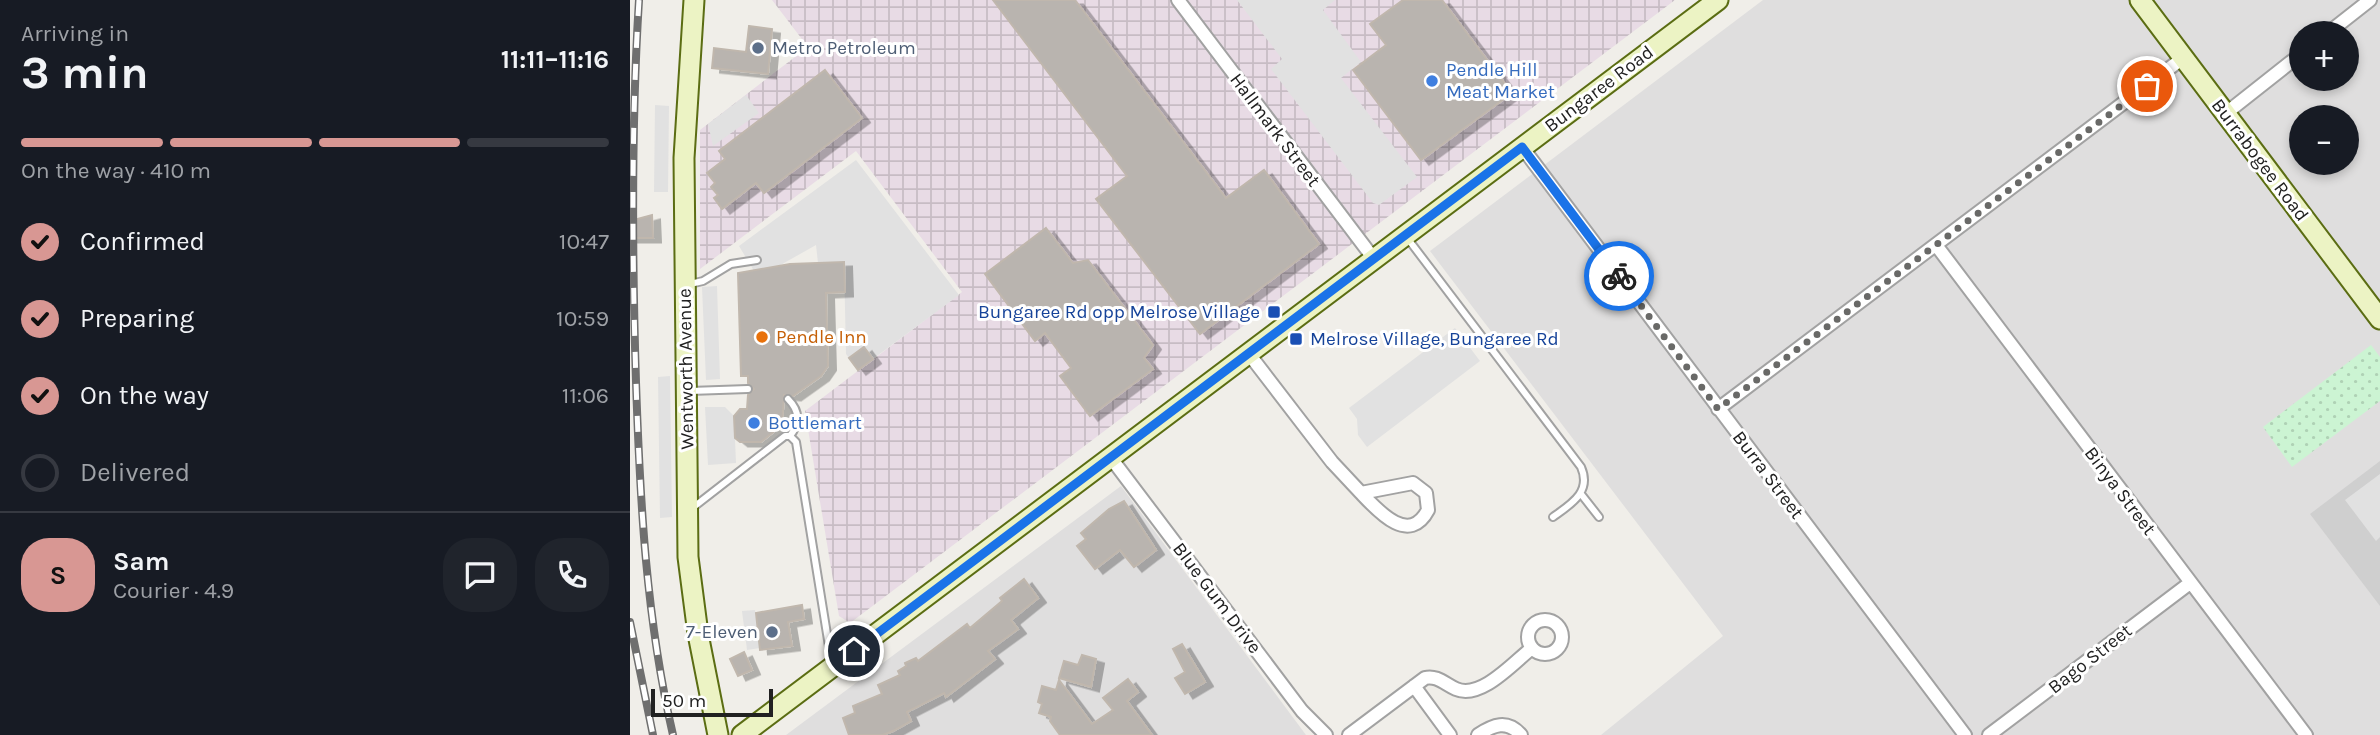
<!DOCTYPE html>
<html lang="en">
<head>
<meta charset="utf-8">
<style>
	body { margin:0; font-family:Karla,sans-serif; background:#20242c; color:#f1f3f6; height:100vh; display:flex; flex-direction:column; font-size:26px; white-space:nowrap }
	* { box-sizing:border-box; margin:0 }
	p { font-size:23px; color:#9ea1a6 }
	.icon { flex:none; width:38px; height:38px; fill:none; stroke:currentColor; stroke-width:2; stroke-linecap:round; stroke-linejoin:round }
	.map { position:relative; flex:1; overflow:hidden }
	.drawer { display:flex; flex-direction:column; background:#171b24; width:630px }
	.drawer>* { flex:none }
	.tools { position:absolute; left:1659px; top:21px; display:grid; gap:14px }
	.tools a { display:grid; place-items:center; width:70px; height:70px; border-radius:50%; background:#171b24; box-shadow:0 4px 10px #0003; font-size:35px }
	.scale { position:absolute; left:21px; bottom:18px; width:122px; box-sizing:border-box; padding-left:7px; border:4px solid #212121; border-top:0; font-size:19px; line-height:24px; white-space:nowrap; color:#212121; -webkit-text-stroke:5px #fff; paint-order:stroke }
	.pin { position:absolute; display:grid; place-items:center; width:60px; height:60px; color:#fff; margin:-30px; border:4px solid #fff; border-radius:50%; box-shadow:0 2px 7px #0007 }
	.courier { position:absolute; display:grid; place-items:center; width:70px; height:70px; margin:-35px; border:5px solid #1a73e8; border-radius:50%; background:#fff; color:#222; box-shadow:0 2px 9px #0007 }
	.headline em { font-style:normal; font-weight:700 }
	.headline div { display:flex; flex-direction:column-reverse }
	.headline { display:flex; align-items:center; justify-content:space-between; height:119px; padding:0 21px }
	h1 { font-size:46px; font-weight:700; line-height:52px }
	.bar { display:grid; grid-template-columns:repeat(4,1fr); gap:10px 7px; align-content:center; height:84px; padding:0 21px }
	.bar i { height:9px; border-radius:5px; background:#363941 }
	.bar .on { background:#d89793 }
	.bar p { grid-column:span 4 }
	.line { display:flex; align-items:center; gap:18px; padding:0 21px; border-top:2px solid #363941 }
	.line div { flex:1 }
	.round { display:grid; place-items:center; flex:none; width:74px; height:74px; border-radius:28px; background:#20242c }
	ol { padding:0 21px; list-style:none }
	li { display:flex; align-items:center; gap:21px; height:77px }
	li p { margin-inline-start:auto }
	li .icon { padding:7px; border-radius:50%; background:#d89793; color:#111; stroke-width:4 }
	li:last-child { color:#9ea1a6 }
	li i { width:38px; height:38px; border:4px solid #363941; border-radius:50% }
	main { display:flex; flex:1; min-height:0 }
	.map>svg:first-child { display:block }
</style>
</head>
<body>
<main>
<section class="drawer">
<div class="headline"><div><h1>3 min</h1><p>Arriving in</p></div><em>11:11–11:16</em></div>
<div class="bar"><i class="on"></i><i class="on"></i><i class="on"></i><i></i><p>On the way · 410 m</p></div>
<ol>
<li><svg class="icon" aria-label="check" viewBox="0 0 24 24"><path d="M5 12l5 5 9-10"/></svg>Confirmed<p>10:47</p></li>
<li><svg class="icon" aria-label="check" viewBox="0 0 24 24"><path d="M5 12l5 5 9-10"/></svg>Preparing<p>10:59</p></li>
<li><svg class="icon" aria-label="check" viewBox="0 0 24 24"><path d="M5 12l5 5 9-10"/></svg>On the way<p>11:06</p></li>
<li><i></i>Delivered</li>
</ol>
<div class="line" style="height:126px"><b class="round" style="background:#d89793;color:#111">S</b><div><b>Sam</b><p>Courier · 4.9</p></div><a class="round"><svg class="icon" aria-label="chat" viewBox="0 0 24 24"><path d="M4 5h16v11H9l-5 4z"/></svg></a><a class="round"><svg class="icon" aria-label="phone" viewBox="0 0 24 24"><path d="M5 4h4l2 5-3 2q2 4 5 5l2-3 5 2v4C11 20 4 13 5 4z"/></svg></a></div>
</section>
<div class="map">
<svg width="1750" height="735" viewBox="0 0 1750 735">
	<defs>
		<pattern id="industrial-grid" width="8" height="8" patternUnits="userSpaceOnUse" patternTransform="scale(1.75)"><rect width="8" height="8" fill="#e8dbe5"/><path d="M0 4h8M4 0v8" fill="none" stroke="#c7bcc4"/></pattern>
		<pattern id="park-dots" width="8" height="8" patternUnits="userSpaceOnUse" patternTransform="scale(1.75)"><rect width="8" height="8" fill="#ccf4d3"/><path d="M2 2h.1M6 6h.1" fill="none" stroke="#afd1b5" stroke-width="1.8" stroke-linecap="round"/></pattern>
		<filter id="shadow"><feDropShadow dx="8" dy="4.5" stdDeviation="0" flood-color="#0004"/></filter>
	</defs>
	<rect width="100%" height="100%" fill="#f0eee9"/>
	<!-- residential -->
	<path fill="#dfdede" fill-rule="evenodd" d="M 1133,0 L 1750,0 L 1750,735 L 971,735 L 1093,636 L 800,251 ZM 1671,33 L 1717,33 L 1717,79 L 1671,79 ZM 1671,117 L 1717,117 L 1717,163 L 1671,163 Z
		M 491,486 L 676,735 L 156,735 Z"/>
	<!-- industrial -->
	<path fill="url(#industrial-grid)" d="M 142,0 L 1045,0 L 220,623 L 209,616 L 175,411 L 332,292 L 226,151 L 70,269 L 70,130 L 178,47 Z"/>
	<!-- religious -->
	<path fill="#cfcfcf" d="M 1750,461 L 1750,606 L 1680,514 Z"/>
	<!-- park -->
	<path fill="url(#park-dots)" d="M 1741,345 L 1750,357 L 1750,401 L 1662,467 L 1633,427 Z"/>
	<!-- parking -->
	<path fill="#e1e1e1" d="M 607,0 L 705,0 L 693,10 L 731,62 L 711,78 L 787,177 L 749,205 L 743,203 L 641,69 L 652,59 Z
		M 116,95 L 129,113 L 83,146 L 78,124 Z
		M 25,105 L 39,106 L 38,192 L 24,192 Z
		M 226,160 L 329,295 L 228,370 L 216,354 L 214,262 L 188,263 L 186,245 L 147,267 L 124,271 L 109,246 Z
		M 87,286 L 90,379 L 76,380 L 72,287 Z
		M 825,328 L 850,361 L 737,447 L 728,435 L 727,419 L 719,408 Z
		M 40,376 L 42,517 L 30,518 L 28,377 Z
		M 75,407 L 95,407 L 104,416 L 106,463 L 78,465 Z
		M 1750,474 L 1750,537 L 1746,541 L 1715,500 Z
		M 125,610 L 130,648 L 117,650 L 112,611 Z"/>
	<!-- building -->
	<path fill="#b9b4af" stroke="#c0b7ad" stroke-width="2" filter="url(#shadow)" d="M 363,0 L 445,0 L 596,198 L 634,170 L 689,244 L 570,334 L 466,199 L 497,176 Z
		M 773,0 L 812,0 L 882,93 L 791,160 L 723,70 L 756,45 L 740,24 Z
		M 119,26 L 142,29 L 138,74 L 82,68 L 84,48 L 116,52 Z
		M 195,70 L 232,118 L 134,193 L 126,183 L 92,209 L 84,198 L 88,195 L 81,187 L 85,183 L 77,173 L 95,159 L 89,151 Z
		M 22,215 L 23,238 L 0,238 L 0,221 Z
		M 416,228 L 443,263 L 458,260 L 523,345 L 514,358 L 523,369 L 460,416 L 430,376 L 441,368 L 415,333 L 405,341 L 355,274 Z
		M 214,262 L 215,292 L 196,293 L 198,366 L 191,376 L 163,396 L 154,395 L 152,425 L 131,442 L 110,442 L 105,438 L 104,416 L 110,409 L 117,409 L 118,395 L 124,389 L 118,383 L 118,376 L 111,376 L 108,273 L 160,264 Z
		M 234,347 L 243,359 L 228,370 L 219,358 Z
		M 494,501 L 526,550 L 504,567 L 490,550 L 465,569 L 447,546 L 456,539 L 451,533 L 479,509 Z
		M 394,579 L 408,598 L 381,620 L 388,629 L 358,651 L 365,659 L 316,697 L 314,693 L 277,712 L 281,721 L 263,731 L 253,735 L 219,735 L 213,718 L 225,713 L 223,706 L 252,694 L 248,685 L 270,675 L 268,671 L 276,666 L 275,663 L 286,658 L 288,661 L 337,624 L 340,628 L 372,601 L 370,598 Z
		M 172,605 L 174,619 L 158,622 L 162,646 L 130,650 L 126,613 Z
		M 552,644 L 575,682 L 555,694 L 545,678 L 555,672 L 543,649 Z
		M 114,652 L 122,670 L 108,676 L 100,659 Z
		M 452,655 L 466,659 L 461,687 L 429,678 L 434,661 L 448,665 Z
		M 498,679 L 508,692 L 497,701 L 522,735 L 430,735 L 420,721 L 421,717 L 409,713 L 412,704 L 408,702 L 412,686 L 426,690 L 429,680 L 462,724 L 483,710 L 473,698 Z"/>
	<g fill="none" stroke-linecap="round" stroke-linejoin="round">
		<!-- lane casing -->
		<g stroke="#a2a2a2" stroke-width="10">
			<path id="lane" d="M 778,239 L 951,467 C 962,492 941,504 923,517
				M 60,284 L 73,281 L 101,264 L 127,260
				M 60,391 L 118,389
				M 160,436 L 166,442 L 202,665
				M 951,494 L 969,517
				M 61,509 L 155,436 L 160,436 C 170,423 170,411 158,399"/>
		</g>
		<!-- street casing -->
		<g stroke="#a2a2a2" stroke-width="16">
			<path id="street" d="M 548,0 L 744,259
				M 1698,33 L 1740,0
				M 1595,114 L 1671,54
				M 892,147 L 1335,735
				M 1306,245 L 1676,735
				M 619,354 L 702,462 L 731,493 L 783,483 L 796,493 L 798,510 C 779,546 748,511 731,493
				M 1088,409 L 1553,58
				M 481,458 L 672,711 L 696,735
				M898 637a17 17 0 1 1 34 0a17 17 0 1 1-34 0Z
				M 784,686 L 820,735
				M 719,735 L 795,678 C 807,675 815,684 826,689 C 851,700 884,662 902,648
				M 848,735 C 863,725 877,719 891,735
				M 1359,735 L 1560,583"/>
		</g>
		<!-- secondary casing -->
		<g stroke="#5b6d13" stroke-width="23">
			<path id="secondary" d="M 64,0 L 54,158 L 58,557 L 68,634 L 88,735
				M 1510,0 L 1750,319
				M 112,735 L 1088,0"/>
		</g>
		<!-- lane -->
		<use href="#lane" stroke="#fff" stroke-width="6"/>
		<!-- street -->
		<use href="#street" stroke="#fff" stroke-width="12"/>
		<!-- secondary -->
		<use href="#secondary" stroke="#ecf3c4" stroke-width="19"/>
		<!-- rail casing -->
		<g stroke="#6f6f6f" stroke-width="8">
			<path id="rail" d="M 9,0 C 1,127 2,254 6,382 C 10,501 16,618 43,735
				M 0,622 L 23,735"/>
		</g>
		<!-- rail -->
		<use href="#rail" stroke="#fff" stroke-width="5" stroke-dasharray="16" stroke-linecap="butt"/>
	</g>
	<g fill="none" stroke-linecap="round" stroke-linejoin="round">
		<!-- done -->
		<path stroke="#696967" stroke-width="7" stroke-dasharray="0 12.6" d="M 989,276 L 1088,409 L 1517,86"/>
		<!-- route -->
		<path stroke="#1a73e8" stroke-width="9" d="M 224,651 L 892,147 L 989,276"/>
	</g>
	<!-- markers -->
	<g fill="#5c6f8a" stroke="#fff" stroke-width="2.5">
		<circle cx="128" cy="48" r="7"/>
		<circle cx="142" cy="632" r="7"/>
	</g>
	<g fill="#3f7fe0" stroke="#fff" stroke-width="2.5">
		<circle cx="802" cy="81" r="7"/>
		<circle cx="124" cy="423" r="7"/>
	</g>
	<g fill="#1a4fb4" stroke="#fff" stroke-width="2.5">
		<rect x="637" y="305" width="14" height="14" rx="3.5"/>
		<rect x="659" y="332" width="14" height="14" rx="3.5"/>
	</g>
	<circle fill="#e8710a" stroke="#fff" stroke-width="2.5" cx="132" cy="337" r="7"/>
	<g text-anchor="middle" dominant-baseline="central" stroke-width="6" stroke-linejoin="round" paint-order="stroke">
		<!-- service labels -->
		<g font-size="19" fill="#4e5e75" stroke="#fff" text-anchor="start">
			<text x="142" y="48">Metro Petroleum</text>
			<text x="128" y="632" text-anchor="end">7-Eleven</text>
		</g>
		<!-- shop labels -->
		<g font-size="19" fill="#366cbe" stroke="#fff" text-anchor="start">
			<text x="816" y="70">Pendle Hill<tspan x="816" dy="22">Meat Market</tspan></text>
			<text x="138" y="423">Bottlemart</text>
		</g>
		<!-- street labels -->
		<g font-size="19" fill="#212121" stroke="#fff">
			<text transform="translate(969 89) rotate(-37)">Bungaree Road</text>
			<text transform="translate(645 130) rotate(53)">Hallmark Street</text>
			<text transform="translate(1630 160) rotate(53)">Burrabogee Road</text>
			<text transform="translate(56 369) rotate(-91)">Wentworth Avenue</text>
			<text transform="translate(1138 475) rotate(53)">Burra Street</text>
			<text transform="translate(1490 491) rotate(53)">Binya Street</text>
			<text transform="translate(587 598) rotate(53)">Blue Gum Drive</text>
			<text transform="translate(1460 659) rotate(-38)">Bago Street</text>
		</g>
		<!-- transit labels -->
		<g font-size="19" fill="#164399" stroke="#fff" text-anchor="end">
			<text x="630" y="312">Bungaree Rd opp Melrose Village</text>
			<text x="680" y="339" text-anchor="start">Melrose Village, Bungaree Rd</text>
		</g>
		<!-- food labels -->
		<g font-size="19" fill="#c56008" stroke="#fff" text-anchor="start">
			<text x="146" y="337">Pendle Inn</text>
		</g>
	</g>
</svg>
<div class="tools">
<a>+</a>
<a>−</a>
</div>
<div class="scale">50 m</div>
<div class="pin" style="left:1517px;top:86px;background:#ea580c"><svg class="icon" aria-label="bag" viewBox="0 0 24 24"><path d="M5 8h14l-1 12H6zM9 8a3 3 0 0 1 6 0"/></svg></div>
<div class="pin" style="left:224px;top:651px;background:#1f2937"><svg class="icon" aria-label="home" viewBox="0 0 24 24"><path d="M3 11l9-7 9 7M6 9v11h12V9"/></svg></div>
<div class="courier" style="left:989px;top:276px"><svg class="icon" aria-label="bike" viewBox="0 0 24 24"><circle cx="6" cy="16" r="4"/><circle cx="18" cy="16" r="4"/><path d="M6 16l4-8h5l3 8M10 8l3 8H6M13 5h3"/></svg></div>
</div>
</main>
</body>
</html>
